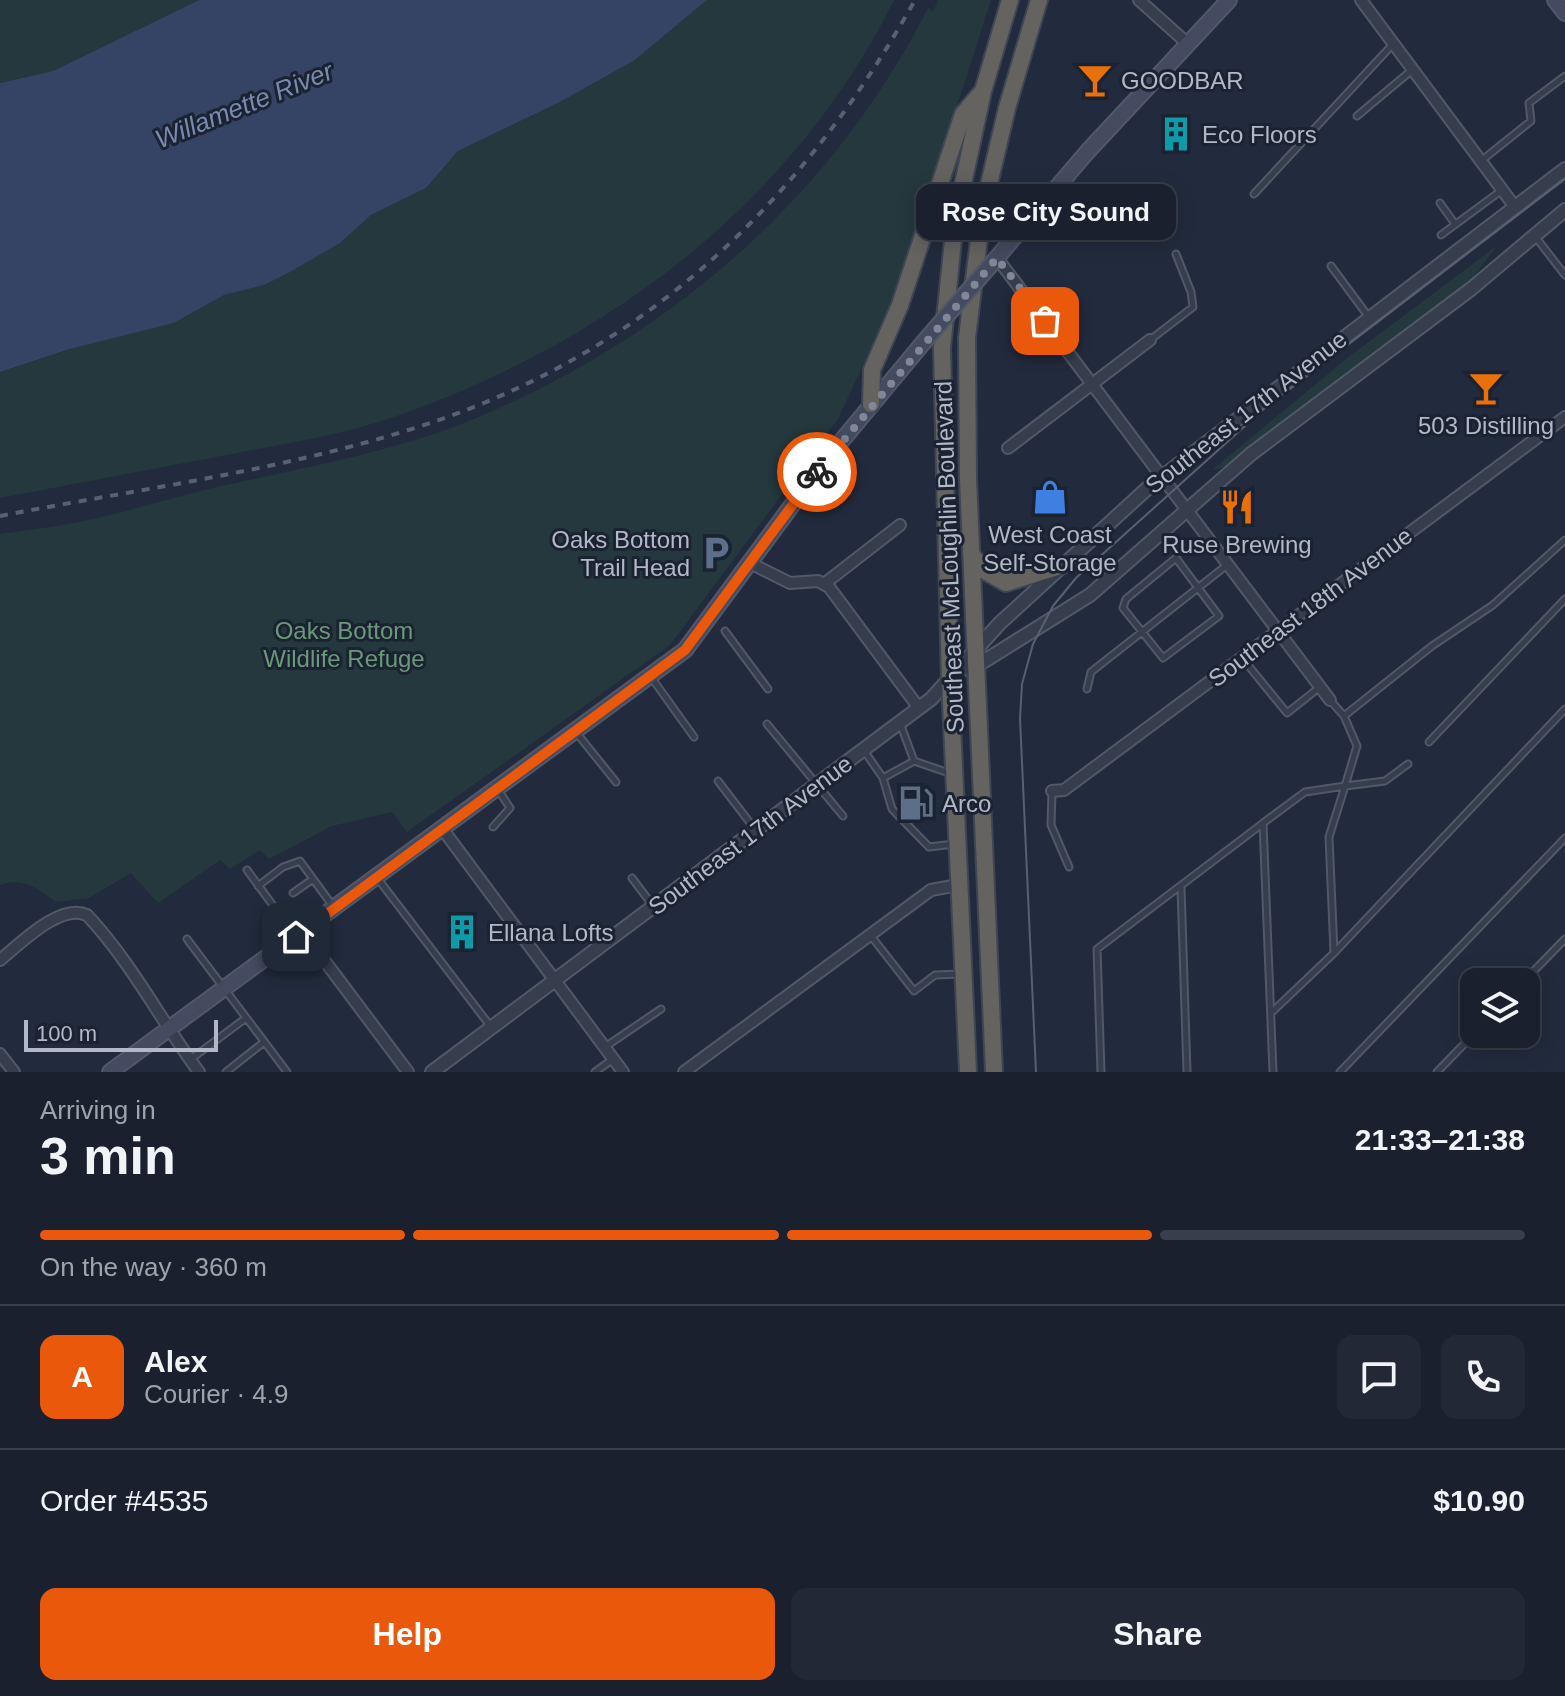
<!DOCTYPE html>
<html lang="en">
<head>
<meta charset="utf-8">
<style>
	body { margin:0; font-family:Helvetica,sans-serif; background:#232836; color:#f1f3f6; height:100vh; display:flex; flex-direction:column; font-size:30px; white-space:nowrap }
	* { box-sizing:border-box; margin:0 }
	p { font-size:26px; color:#9fa3aa }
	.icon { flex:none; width:44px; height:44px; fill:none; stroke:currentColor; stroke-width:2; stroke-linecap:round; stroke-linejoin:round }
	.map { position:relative; height:1072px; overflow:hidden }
	.details { display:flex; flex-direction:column; background:#1a202e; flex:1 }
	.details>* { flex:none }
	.controls { position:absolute; left:1460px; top:968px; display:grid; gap:16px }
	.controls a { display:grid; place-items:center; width:80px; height:80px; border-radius:16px; background:#1a202e; box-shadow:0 4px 20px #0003,0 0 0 2px #383e4a; font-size:40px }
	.scale { position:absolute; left:24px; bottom:20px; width:194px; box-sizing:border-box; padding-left:8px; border:4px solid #b2b8c8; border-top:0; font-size:22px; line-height:28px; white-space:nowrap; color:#b2b8c8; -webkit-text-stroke:6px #1b2231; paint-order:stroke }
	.pin { position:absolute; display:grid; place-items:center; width:68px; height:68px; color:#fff; margin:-34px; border-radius:16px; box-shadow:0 4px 12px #0006 }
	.courier { position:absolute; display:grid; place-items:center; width:80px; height:80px; margin:-40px; border:6px solid #ea580c; border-radius:50%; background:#fff; color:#222; box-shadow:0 2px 10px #0007 }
	.bubble { position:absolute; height:56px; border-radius:16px; background:#1a202e; box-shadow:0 4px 20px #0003,0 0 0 2px #383e4a; font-size:26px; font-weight:800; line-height:56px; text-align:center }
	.summary em { font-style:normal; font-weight:800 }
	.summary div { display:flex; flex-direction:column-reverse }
	.summary { display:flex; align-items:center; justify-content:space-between; height:136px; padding:0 40px }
	h1 { font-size:52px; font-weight:800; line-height:60px }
	.bar { display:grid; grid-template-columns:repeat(4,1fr); gap:12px 8px; align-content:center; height:96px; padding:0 40px }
	.bar i { height:10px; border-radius:6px; background:#383e4a }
	.bar .on { background:#ea580c }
	.bar p { grid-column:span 4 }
	.line { display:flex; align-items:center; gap:20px; padding:0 40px; border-top:2px solid #383e4a }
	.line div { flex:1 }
	.round { display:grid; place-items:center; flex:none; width:84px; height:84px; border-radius:16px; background:#232836 }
	.cta { display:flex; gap:16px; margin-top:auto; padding:16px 40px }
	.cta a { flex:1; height:92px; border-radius:16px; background:#ea580c; color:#fff; font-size:32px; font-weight:800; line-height:92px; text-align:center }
	.cta a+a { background:#232836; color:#f1f3f6 }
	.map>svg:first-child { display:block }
</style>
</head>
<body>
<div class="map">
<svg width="1565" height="1072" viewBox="0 0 1565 1072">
	<rect width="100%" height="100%" fill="#222b3d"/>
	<!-- green -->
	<path fill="#24383e" d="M 0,0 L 199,0 L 53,71 L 0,83 Z
		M 707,0 L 894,0 C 792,206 600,348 385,420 C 336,436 282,444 232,454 C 154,469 77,483 0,498 L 0,372 L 70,349 L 174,323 L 224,295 L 264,285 L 340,243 L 371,215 L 426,188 L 458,151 L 560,102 L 635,60 Z
		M 938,0 L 991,0 L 898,290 L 838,419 L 670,645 L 407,832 L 392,812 L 332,826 L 269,859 L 260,850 L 230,869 L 220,860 L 158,903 L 131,873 L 89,898 L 56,902 C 38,889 23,876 0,885 L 0,534 C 28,530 56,527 84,521 C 127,512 170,498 213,488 C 300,468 393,453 476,418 C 670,337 833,196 928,8 L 933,12 Z
		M 1498,245 L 1472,279 L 1438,309 L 1226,467 L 1212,470 L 1351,355 Z"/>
	<!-- water -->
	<path fill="#354364" d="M 199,0 L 707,0 L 635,60 L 560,102 L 458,151 L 426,188 L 371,215 L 340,243 L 290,272 L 264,285 L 224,295 L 174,323 L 70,349 L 0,372 L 0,83 L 53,71 Z"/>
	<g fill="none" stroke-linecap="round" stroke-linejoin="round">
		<!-- service casing -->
		<g stroke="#515867" stroke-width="9">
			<path id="service" d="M 1357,116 L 1412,70
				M 1481,161 L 1531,121 L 1529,103 L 1565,76
				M 1254,194 L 1393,44
				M 1440,203 L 1455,224
				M 1441,235 L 1502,190
				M 1534,235 L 1565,275
				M 1331,266 L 1368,316
				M 1150,340 L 1193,307 L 1191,292 L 1176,254
				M 1176,558 L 1219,616 L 1163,658 L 1123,608 L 1126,599 Z
				M 725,631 L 768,689
				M 1243,659 L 1287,713 L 1320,687
				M 651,677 L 694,737
				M 1087,689 L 1091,672 L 1227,565
				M 1344,716 L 1432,646 L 1493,605 L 1565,540
				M 900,723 L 914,761 L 949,773
				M 767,724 L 843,816
				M 575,731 L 616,782
				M 1429,742 L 1565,599
				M 865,752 L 883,778 L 914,761
				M 883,778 L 892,809 L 929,847 L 954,844
				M 718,781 L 754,828
				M 1052,792 L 1051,825 L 1069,867
				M 493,827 L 510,808 L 499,791
				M 247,870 L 294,934
				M 632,878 L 653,906
				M 378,879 L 491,1027
				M 258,886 L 283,867 L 300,861 L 332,905
				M 1181,888 L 1187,1072
				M 293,893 L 313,879
				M 871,936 L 914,991 L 935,975 L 961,974
				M 187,939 L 287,1072
				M 1334,952 L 1329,837 L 1345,786 L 1385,781 L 1408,764
				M 1523,982 L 1565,939
				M 1271,1013 L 1334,953 L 1565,709
				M 605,1047 L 661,1009
				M 191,1059 L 246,1018
				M 226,1072 L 264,1042
				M 595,1072 L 613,1059
				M 1101,1072 L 1097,949 L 1262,824
				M 1273,1072 L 1263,823 L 1305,792 L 1345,786 L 1357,746 L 1344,716 L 1330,700
				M 1340,1072 L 1565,838
				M 1437,1072 L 1474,1034"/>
		</g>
		<!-- minor casing -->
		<g stroke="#515867" stroke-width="14">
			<path id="minor" d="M 1139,0 L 1188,44
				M 1361,0 L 1515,207
				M 997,258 L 1330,700
				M 1008,448 L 1150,340
				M 750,563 L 790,583 L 818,581 L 829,587 L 919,708
				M 824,584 L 900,525
				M 1052,791 L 1064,790 L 1565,417
				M 441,827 L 623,1072
				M 303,932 L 408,1072
				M 0,960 C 21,943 60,903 87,915 C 132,963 161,1021 199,1072
				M 0,1054 L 14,1072
				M 684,1072 L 931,890 L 958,885"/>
		</g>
		<!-- tertiary casing -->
		<g stroke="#515867" stroke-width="16">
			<path id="tertiary" d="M 970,670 L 1090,595 L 1251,454 L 1471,289 L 1565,210
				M 432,1072 L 931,699 L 1000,623 L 1150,486 L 1565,169"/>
		</g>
		<!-- secondary casing -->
		<g stroke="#515867" stroke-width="18">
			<path id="secondary" d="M 1555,0 L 1565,13
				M 994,261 L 1088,151 L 1229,0
				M 110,1072 L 685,650 L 824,462 L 923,343"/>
		</g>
		<!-- trunk casing -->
		<g stroke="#3e4554" stroke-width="20">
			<path id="trunk" d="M 871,404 L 872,370 L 900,305 L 963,114 L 982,92
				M 971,554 L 985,571 L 1006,583 L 1063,565
				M 968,1072 L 950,681 L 942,348 L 955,221 L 983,91 L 1010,0
				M 994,1072 L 968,479 L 967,338 L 982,214 L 1007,108 L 1039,0"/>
		</g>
		<!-- service -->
		<use href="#service" stroke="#363d4d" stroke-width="5"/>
		<!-- minor -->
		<use href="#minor" stroke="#363d4d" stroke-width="10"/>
		<!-- tertiary -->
		<use href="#tertiary" stroke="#363d4d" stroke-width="12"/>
		<!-- secondary -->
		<use href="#secondary" stroke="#444b60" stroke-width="14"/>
		<!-- trunk -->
		<use href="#trunk" stroke="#646360" stroke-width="16"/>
		<!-- tram -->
		<path stroke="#586074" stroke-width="2" d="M 1036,1072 L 1020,718 L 1022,684 L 1033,644 L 1053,606 L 1076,578 L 1265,408 L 1565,179"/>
		<!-- rail -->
		<path stroke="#586074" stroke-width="4" stroke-dasharray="8 8" stroke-linecap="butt" d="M 0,516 C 134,490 271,472 402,432 C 636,362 798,209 915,0"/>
		<!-- secondary-bridge casing -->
		<g stroke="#515867" stroke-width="18" stroke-linecap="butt">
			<path id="secondary-bridge" d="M 923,343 L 994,261"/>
		</g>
		<!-- secondary-bridge -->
		<use href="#secondary-bridge" stroke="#444b60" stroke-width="14"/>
	</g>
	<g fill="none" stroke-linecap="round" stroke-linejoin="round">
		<!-- done -->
		<path stroke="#808797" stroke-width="8" stroke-dasharray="0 14.4" d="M 817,472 L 997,258 L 1045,321"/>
		<!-- route -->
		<path stroke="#ea580c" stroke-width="10" d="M 296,937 L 685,650 L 817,472"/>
	</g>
	<!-- icons -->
	<defs>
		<g id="bar-bare" transform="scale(2.76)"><path d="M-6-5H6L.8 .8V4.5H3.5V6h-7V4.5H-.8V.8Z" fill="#e8710a" stroke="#1b2231" stroke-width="2.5" paint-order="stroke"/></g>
		<g id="building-bare" transform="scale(2.76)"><path d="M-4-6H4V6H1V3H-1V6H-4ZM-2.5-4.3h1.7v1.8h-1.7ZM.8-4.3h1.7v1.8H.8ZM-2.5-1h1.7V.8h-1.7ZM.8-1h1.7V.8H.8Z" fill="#0f9aa8" stroke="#1b2231" stroke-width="2.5" paint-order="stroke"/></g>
		<g id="shop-bare" transform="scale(2.76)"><path d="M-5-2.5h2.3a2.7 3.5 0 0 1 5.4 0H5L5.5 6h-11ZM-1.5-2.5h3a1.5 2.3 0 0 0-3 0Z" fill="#3f7fe0" stroke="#1b2231" stroke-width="2.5" paint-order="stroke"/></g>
		<g id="restaurant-bare" transform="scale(2.76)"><path d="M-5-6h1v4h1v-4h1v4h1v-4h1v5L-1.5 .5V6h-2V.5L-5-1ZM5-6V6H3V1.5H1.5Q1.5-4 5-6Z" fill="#e8710a" stroke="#1b2231" stroke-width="2.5" paint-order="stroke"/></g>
		<g id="parking-bare" transform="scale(2.76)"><path d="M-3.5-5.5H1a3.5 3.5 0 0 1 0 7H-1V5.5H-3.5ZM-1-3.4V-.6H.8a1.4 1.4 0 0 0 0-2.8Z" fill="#5c6f8a" stroke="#1b2231" stroke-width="2.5" paint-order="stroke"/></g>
		<g id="fuel-bare" transform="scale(2.76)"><path d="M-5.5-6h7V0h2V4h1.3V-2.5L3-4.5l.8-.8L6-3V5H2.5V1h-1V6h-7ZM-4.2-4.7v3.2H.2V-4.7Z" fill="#5c6f8a" stroke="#1b2231" stroke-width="2.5" paint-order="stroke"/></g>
	</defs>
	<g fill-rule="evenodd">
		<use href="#bar-bare" x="1095" y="80"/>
		<use href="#building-bare" x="1176" y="134"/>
		<use href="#bar-bare" x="1486" y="388"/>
		<use href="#shop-bare" x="1050" y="497"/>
		<use href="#restaurant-bare" x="1237" y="507"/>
		<use href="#parking-bare" x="716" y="553"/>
		<use href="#fuel-bare" x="916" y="803"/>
		<use href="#building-bare" x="462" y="932"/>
	</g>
	<g text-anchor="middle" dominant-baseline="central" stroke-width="6" stroke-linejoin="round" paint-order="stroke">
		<!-- poi labels -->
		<g font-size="24" fill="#b2b8c8" stroke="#1b2231" text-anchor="start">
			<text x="1121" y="80">GOODBAR</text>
			<text x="1202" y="134">Eco Floors</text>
			<text x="1486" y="425" text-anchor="middle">503 Distilling</text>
			<text x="1050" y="534" text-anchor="middle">West Coast<tspan x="1050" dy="28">Self-Storage</tspan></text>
			<text x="690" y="539" text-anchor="end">Oaks Bottom<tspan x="690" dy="28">Trail Head</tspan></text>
			<text x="1237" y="544" text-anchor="middle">Ruse Brewing</text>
			<text x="942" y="803">Arco</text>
			<text x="488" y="932">Ellana Lofts</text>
		</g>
		<!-- street labels -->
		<g font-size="24" fill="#b2b8c8" stroke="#1b2231">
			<text transform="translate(1246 412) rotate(-38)">Southeast 17th Avenue</text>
			<text transform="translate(949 557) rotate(-92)">Southeast McLoughlin Boulevard</text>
			<text transform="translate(1310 607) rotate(-37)">Southeast 18th Avenue</text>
			<text transform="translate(750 835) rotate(-37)">Southeast 17th Avenue</text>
		</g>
		<!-- park labels -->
		<g font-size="24" fill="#689a79" stroke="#1b2231">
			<text x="344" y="630">Oaks Bottom<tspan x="344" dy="28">Wildlife Refuge</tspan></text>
		</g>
		<!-- water labels -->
		<g font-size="26" font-style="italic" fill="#798ab1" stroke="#1b2231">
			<text transform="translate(244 105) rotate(-22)">Willamette River</text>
		</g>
	</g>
</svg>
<div class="controls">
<a><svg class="icon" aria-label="layers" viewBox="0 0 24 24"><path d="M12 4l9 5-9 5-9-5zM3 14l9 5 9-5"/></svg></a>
</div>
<div class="scale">100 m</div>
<div class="pin" style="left:1045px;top:321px;background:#ea580c"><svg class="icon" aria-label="bag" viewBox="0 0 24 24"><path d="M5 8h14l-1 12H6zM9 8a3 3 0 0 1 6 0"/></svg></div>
<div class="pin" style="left:296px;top:937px;background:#1f2937"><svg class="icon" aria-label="home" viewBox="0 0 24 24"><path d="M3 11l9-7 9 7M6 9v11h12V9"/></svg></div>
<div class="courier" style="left:817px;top:472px"><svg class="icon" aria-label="bike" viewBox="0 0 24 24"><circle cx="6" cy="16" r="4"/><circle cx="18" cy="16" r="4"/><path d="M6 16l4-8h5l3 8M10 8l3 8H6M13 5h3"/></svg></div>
<div class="bubble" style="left:916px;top:184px;width:260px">Rose City Sound</div>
</div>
<section class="details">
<div class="summary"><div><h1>3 min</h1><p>Arriving in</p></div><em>21:33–21:38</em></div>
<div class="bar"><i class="on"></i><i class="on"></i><i class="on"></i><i></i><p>On the way · 360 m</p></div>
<div class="line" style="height:144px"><b class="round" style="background:#ea580c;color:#fff">A</b><div><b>Alex</b><p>Courier · 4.9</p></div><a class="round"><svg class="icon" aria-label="chat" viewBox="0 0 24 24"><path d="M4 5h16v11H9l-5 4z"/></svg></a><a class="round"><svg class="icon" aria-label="phone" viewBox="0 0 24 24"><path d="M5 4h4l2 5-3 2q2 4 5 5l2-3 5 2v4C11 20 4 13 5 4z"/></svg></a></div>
<div class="line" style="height:104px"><div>Order #4535</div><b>$10.90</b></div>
<div class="cta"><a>Help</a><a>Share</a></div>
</section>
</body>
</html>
